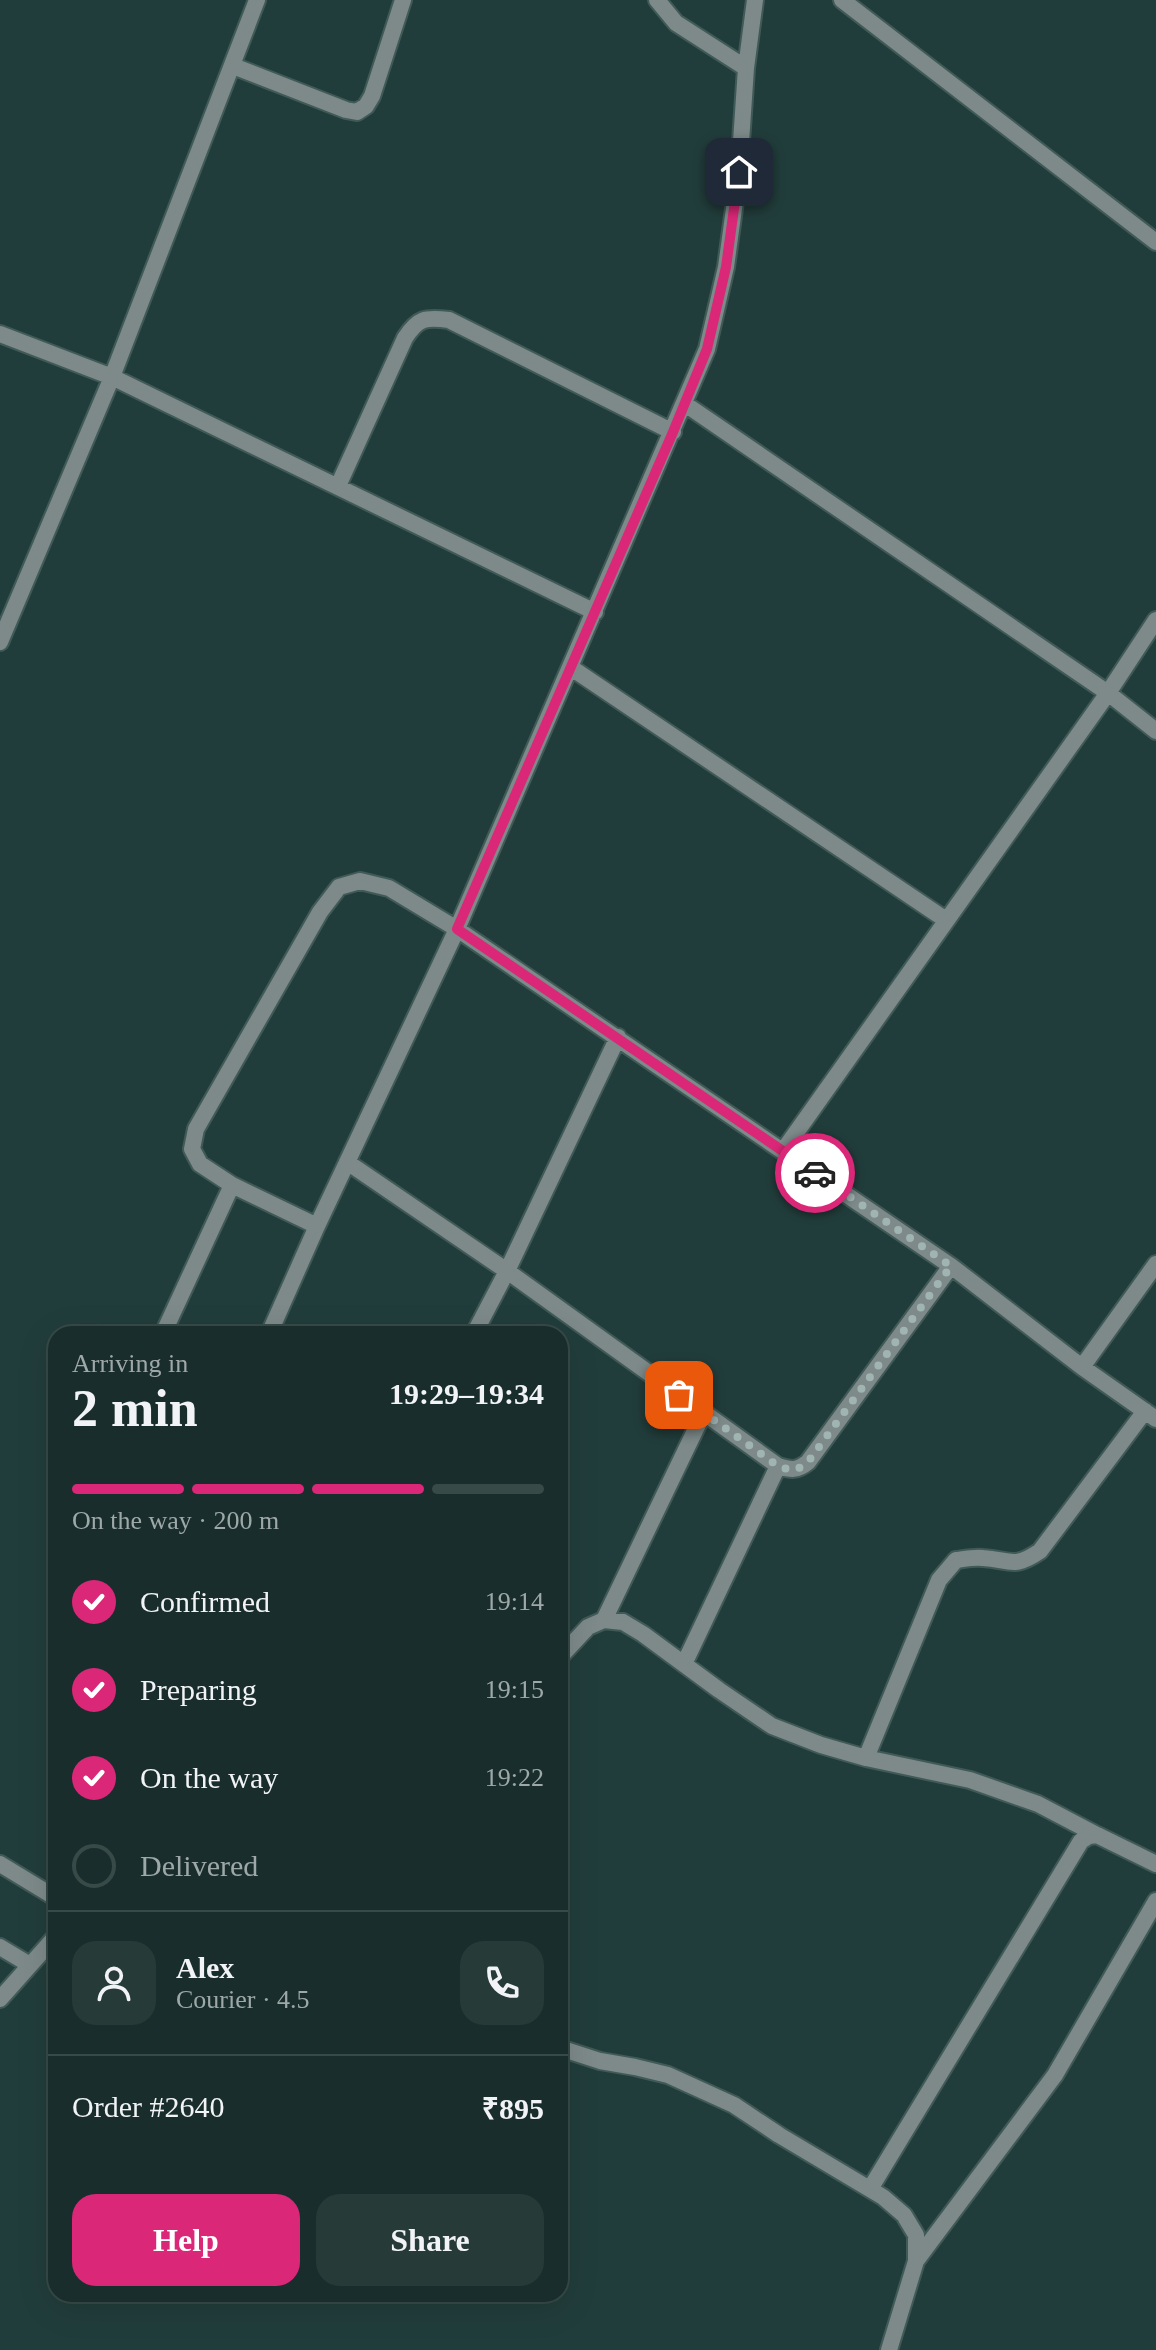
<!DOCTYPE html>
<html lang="en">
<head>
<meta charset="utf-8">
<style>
	body { margin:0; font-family:"Times New Roman",serif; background:#263a38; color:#f1f3f6; height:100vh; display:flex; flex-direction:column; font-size:30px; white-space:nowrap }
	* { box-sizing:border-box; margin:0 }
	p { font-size:26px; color:#9fa8a9 }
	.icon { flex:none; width:44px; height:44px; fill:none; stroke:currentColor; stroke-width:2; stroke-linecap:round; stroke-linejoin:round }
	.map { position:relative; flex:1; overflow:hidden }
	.panel { position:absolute; left:48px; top:1326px; width:520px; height:976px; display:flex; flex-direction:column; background:#192e2c; border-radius:24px; box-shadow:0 8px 32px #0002,0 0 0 2px #374a48 }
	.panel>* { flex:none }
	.pin { position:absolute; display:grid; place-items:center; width:68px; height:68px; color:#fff; margin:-34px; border-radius:16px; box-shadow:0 4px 12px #0006 }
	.courier { position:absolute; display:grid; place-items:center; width:80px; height:80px; margin:-40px; border:6px solid #db2777; border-radius:50%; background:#fff; color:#222; box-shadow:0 2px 10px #0007 }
	.headline em { font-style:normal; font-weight:700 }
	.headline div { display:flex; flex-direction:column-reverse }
	.headline { display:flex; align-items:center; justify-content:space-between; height:136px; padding:0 24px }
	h1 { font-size:52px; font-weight:700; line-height:60px }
	.bar { display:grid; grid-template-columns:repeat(4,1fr); gap:12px 8px; align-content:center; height:96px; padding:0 24px }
	.bar i { height:10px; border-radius:6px; background:#374a48 }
	.bar .active { background:#db2777 }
	.bar p { grid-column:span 4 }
	.line { display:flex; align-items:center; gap:20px; padding:0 24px; border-top:2px solid #374a48 }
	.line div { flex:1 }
	.round { display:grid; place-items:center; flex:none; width:84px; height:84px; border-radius:24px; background:#263a38 }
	ol { padding:0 24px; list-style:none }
	li { display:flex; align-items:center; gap:24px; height:88px }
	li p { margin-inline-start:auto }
	li .icon { padding:8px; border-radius:50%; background:#db2777; color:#fff; stroke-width:4 }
	li:last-child { color:#9fa8a9 }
	li i { width:44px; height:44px; border:4px solid #374a48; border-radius:50% }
	.cta { display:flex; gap:16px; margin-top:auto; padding:16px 24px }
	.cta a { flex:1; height:92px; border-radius:24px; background:#db2777; color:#fff; font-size:32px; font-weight:700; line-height:92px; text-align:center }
	.cta a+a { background:#263a38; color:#f1f3f6 }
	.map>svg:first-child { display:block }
</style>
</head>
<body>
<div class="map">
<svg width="1156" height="2350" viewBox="0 0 1156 2350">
	<rect width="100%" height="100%" fill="#213d3b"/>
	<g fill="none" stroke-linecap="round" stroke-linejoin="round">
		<!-- street casing -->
		<g stroke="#405a58" stroke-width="20">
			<path id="street" d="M 657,0 L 676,23 L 746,68
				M 755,0 L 746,68 L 739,172 L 726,267 L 707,349 L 570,667 L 946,920
				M 842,0 L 1156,242
				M 233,66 L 346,110 L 357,112 L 366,106 L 372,96 L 403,0
				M 0,334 L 112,377 L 595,612
				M 685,404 L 1108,693 L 1156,731
				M 338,486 L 405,338 C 418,318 425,317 449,320 L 673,432
				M 0,642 L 112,377 L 257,0
				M 783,1151 L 1108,693 L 1156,620
				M 347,1162 L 507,1271 L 778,1466 C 791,1470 797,1471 808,1462 L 951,1266
				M 317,1226 L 232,1185 L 200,1164 L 192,1149 L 196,1129 L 320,912 L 339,887 L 360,881 L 389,888 L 457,929 L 951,1266 L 1082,1367 L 1156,1419
				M 163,1334 L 232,1185
				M 269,1334 L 317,1226 L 457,929 L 570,667
				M 474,1334 L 507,1271 L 618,1037
				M 1082,1367 L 1156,1264
				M 604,1620 L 704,1412
				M 560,1657 L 588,1627 L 604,1620 L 623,1622 L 643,1634 L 719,1690 L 772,1726 L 821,1745 L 866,1758 L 970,1780 L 1038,1804 L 1097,1835
				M 684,1664 L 778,1466
				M 866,1758 L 939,1580 L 956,1560 C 964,1559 974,1557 983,1558 C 1011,1560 1014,1569 1040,1551 L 1145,1411
				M 0,1864 L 56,1898
				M 0,1947 L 30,1965
				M 0,1999 L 56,1936
				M 560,2048 L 600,2061 L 635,2067 L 668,2075 L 734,2105 L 779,2135 L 883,2197 L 904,2215 L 916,2235 L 916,2261 L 889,2350
				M 870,2189 L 1081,1841 L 1089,1836 L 1097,1835 L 1156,1864
				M 916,2261 L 1055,2075 L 1156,1901"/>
		</g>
		<!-- street -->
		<use href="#street" stroke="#7d8a89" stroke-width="16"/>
	</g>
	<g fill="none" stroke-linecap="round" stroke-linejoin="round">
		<!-- done -->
		<path stroke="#a0b4b2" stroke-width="8" stroke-dasharray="0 14.4" d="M 679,1395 L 778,1466 C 791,1471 797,1471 808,1462 L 951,1266 L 815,1173"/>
		<!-- route -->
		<path stroke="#db2777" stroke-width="10" d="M 739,172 L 726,267 L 707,349 L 673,432 L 457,929 L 815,1173"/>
	</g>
</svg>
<div class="pin" style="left:679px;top:1395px;background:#ea580c"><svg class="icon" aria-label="bag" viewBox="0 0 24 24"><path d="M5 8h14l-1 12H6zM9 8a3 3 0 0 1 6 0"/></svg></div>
<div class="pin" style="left:739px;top:172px;background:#1f2937"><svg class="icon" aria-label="home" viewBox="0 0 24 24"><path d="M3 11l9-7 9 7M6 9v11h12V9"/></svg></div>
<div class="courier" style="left:815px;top:1173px"><svg class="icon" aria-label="car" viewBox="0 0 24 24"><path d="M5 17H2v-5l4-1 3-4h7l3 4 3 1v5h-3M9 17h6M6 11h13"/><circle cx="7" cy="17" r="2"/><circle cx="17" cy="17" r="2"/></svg></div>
<section class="panel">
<div class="headline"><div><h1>2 min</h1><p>Arriving in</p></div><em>19:29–19:34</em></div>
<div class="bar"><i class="active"></i><i class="active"></i><i class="active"></i><i></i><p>On the way · 200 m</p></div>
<ol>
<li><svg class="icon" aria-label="check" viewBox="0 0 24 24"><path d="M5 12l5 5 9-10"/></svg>Confirmed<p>19:14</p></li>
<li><svg class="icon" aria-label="check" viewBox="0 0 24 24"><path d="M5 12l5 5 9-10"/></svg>Preparing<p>19:15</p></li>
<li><svg class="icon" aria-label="check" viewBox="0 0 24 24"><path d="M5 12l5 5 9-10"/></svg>On the way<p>19:22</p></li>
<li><i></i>Delivered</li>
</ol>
<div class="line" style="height:144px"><a class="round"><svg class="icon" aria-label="person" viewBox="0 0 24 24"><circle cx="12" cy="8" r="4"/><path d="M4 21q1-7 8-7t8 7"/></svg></a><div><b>Alex</b><p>Courier · 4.5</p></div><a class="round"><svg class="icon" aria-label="phone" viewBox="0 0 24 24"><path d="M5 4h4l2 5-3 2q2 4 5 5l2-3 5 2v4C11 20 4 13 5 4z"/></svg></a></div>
<div class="line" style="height:104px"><div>Order #2640</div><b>₹895</b></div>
<div class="cta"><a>Help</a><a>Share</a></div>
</section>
</div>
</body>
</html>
